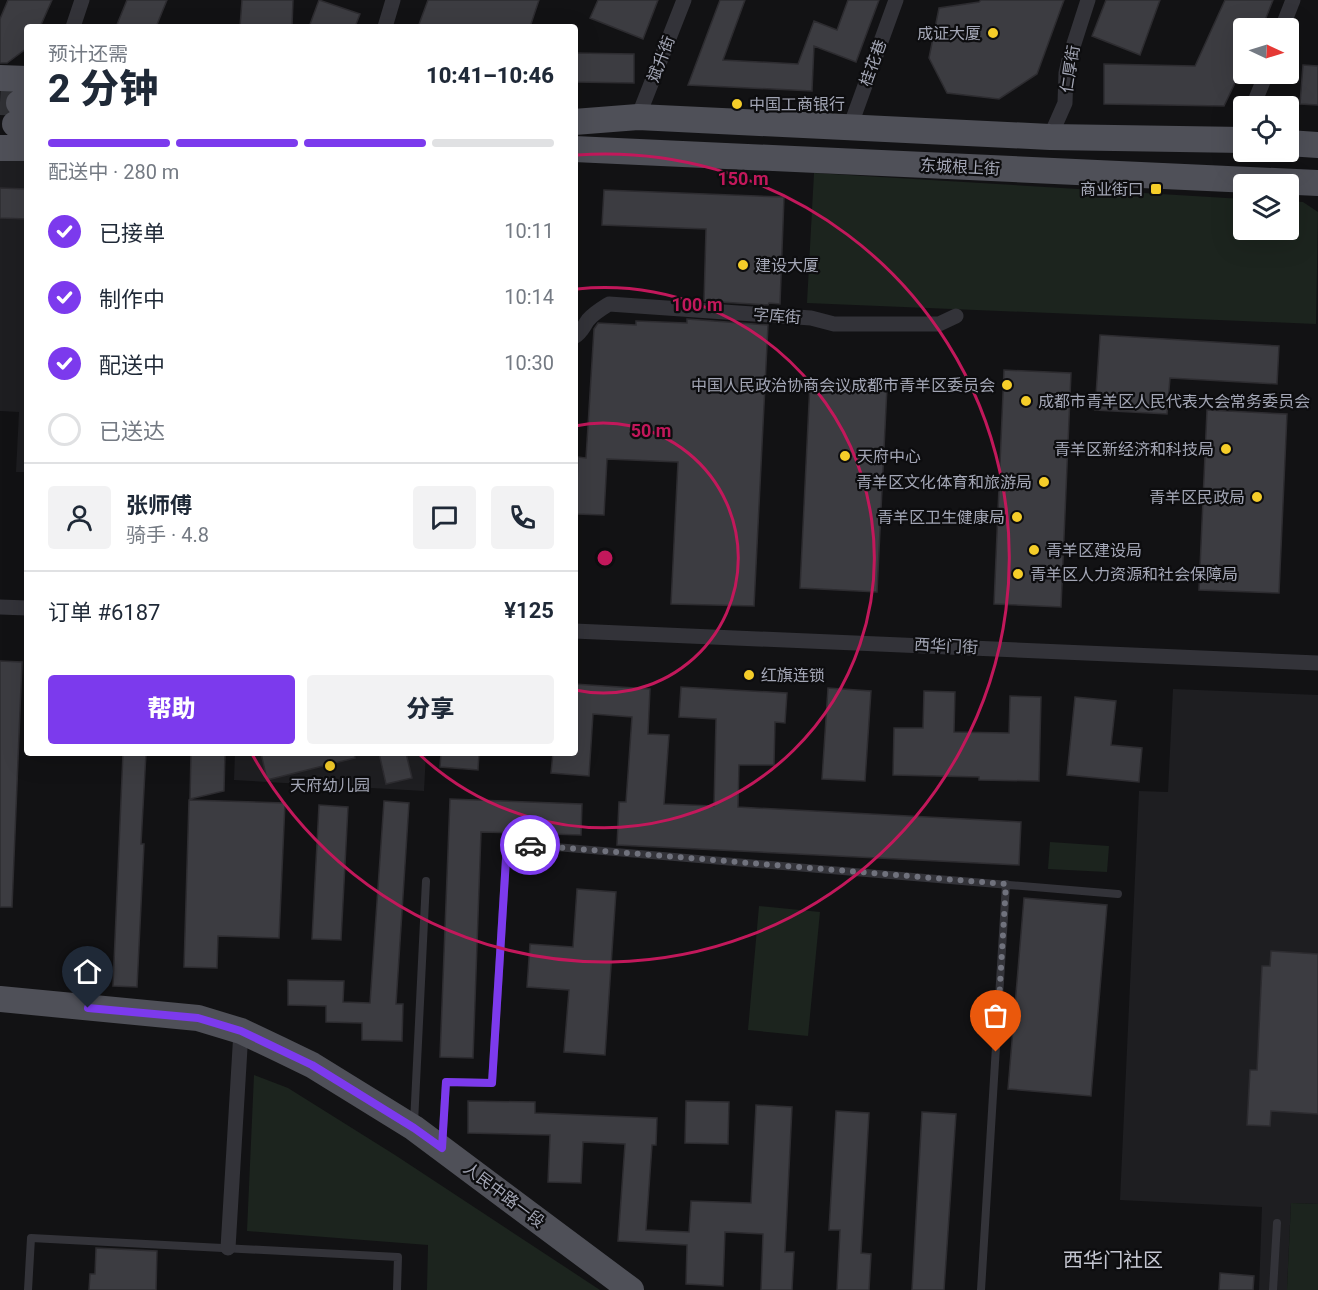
<!DOCTYPE html>
<html lang="zh">
<head>
<meta charset="utf-8">
<style>
	body { margin:0; font-family:Roboto,"Noto Sans SC",sans-serif; background:#f2f2f3; color:#1f2937; height:100vh; display:flex; flex-direction:column; font-size:22px; white-space:nowrap }
	* { box-sizing:border-box; margin:0 }
	p { font-size:20px; color:#747a83 }
	.icon { flex:none; width:33px; height:33px; fill:none; stroke:currentColor; stroke-width:2; stroke-linecap:round; stroke-linejoin:round }
	.map { position:relative; flex:1; overflow:hidden }
	.details { position:absolute; left:24px; top:24px; width:554px; height:732px; display:flex; flex-direction:column; background:#fff; border-radius:6px; box-shadow:0 6px 24px #0002 }
	.details>* { flex:none }
	.needle { width:39px; rotate:94deg }
	.controls { position:absolute; left:1233px; top:18px; display:grid; gap:12px }
	.controls a { display:grid; place-items:center; width:66px; height:66px; border-radius:6px; background:#fff; box-shadow:0 6px 24px #0002; font-size:30px }
	.pin { position:absolute; display:grid; place-items:center; width:51px; height:51px; color:#fff; margin:-62px -26px; border-radius:50% 50% 50% 0; rotate:-45deg; box-shadow:0 0 6px #0007 }
	.pin .icon { rotate:45deg }
	.courier { position:absolute; display:grid; place-items:center; width:60px; height:60px; margin:-30px; border:4px solid #7c3aed; border-radius:50%; background:#fff; color:#222; box-shadow:0 2px 8px #0007 }
	.headline em { font-style:normal; font-weight:800 }
	.headline div { display:flex; flex-direction:column-reverse }
	.headline { display:flex; align-items:center; justify-content:space-between; height:102px; padding:0 24px }
	h1 { font-size:39px; font-weight:800; line-height:45px }
	.bar { display:grid; grid-template-columns:repeat(4,1fr); gap:9px 6px; align-content:center; height:72px; padding:0 24px }
	.bar i { height:8px; border-radius:4px; background:#e0e1e3 }
	.bar .active { background:#7c3aed }
	.bar p { grid-column:span 4 }
	.line { display:flex; align-items:center; gap:15px; padding:0 24px; border-top:2px solid #e0e1e3 }
	.line div { flex:1 }
	.round { display:grid; place-items:center; flex:none; width:63px; height:63px; border-radius:6px; background:#f2f2f3 }
	ol { padding:0 24px; list-style:none }
	li { display:flex; align-items:center; gap:18px; height:66px }
	li p { margin-inline-start:auto }
	li .icon { padding:6px; border-radius:50%; background:#7c3aed; color:#fff; stroke-width:4 }
	li:last-child { color:#747a83 }
	li i { width:33px; height:33px; border:3px solid #e0e1e3; border-radius:50% }
	.cta { display:flex; gap:12px; margin-top:auto; padding:12px 24px }
	.cta a { flex:1; height:69px; border-radius:6px; background:#7c3aed; color:#fff; font-size:24px; font-weight:800; line-height:69px; text-align:center }
	.cta a+a { background:#f2f2f3; color:#1f2937 }
	.map>svg:first-child { display:block }
</style>
</head>
<body>
<div class="map">
<svg width="1318" height="1290" viewBox="0 0 1318 1290">
	<rect width="100%" height="100%" fill="#121214"/>
	<!-- built -->
	<path fill="#1e1e21" d="M 0,159 L 27,160 L 27,472 L 16,472 L 19,412 L 0,411 Z
		M 1173,689 L 1318,695 L 1318,1204 L 1291,1203 L 1287,1290 L 1259,1290 L 1262,1207 L 1120,1200 L 1139,791 L 1168,792 Z
		M 235,753 L 426,753 L 424,791 L 234,780 Z"/>
	<!-- green -->
	<path fill="#1c241e" d="M 814,173 L 1243,199 L 1244,230 L 1288,230 L 1289,201 L 1303,202 L 1318,212 L 1316,324 L 807,303 Z
		M 1050,842 L 1109,846 L 1107,872 L 1048,869 Z
		M 759,906 L 820,912 L 808,1036 L 748,1030 Z
		M 254,1075 L 288,1088 L 395,1155 L 600,1290 L 427,1290 L 428,1245 L 247,1231 Z
		M 1291,1203 L 1318,1204 L 1318,1290 L 1287,1290 Z"/>
	<!-- building -->
	<path fill="#3c3c41" stroke="#2d2c30" stroke-width="1.5" d="M 8,0 L 52,0 L 40,27 L 27,27 L 27,48 L 7,63 L 0,63 L 0,19 Z
		M 127,0 L 167,0 L 156,27 L 116,27 Z
		M 242,0 L 293,0 L 292,27 L 240,27 Z
		M 319,0 L 360,14 L 355,27 L 309,27 Z
		M 428,0 L 539,0 L 530,27 L 418,27 Z
		M 598,0 L 658,0 L 643,39 L 590,18 Z
		M 720,0 L 745,0 L 723,60 L 798,64 L 814,21 L 837,30 L 848,0 L 879,0 L 856,62 L 814,46 L 812,91 L 688,85 Z
		M 981,0 L 1064,0 L 1037,74 L 999,99 L 947,93 L 929,58 L 939,8 L 979,2 Z
		M 1106,0 L 1160,0 L 1140,55 L 1092,36 Z
		M 1225,0 L 1273,0 L 1262,28 L 1244,28 L 1244,64 L 1224,106 L 1104,104 L 1104,64 L 1195,66 Z
		M 574,53 L 634,54 L 634,83 L 574,82 Z
		M 1303,65 L 1318,66 L 1318,105 L 1300,104 Z
		M 0,188 L 27,189 L 27,219 L 0,218 Z
		M 604,190 L 784,197 L 780,304 L 769,303 L 768,305 L 704,301 L 706,229 L 602,225 Z
		M 687,319 L 768,325 L 754,606 L 671,604 L 678,462 L 607,459 L 604,515 L 576,514 L 578,457 L 586,458 L 594,329 L 598,323 L 636,325 L 636,321 L 687,323 Z
		M 1100,335 L 1279,346 L 1277,384 L 1170,378 L 1167,414 L 1095,410 Z
		M 1004,370 L 1071,373 L 1061,607 L 994,604 Z
		M 810,383 L 887,387 L 877,592 L 800,588 Z
		M 1207,410 L 1287,414 L 1279,593 L 1199,590 Z
		M 0,661 L 22,662 L 12,907 L 0,907 Z
		M 574,684 L 650,689 L 648,734 L 669,735 L 664,804 L 714,806 L 716,719 L 679,717 L 681,687 L 787,693 L 785,723 L 775,722 L 774,765 L 739,765 L 738,807 L 1021,822 L 1019,865 L 617,845 L 619,802 L 626,802 L 632,717 L 593,714 L 589,776 L 551,773 L 553,753 L 574,753 Z
		M 828,688 L 871,691 L 865,781 L 822,779 Z
		M 924,691 L 955,692 L 954,732 L 1009,733 L 1010,696 L 1041,697 L 1039,781 L 979,780 L 979,777 L 893,775 L 894,728 L 923,728 Z
		M 1075,697 L 1116,701 L 1111,745 L 1142,748 L 1139,782 L 1067,775 Z
		M 123,753 L 146,753 L 141,844 L 144,844 L 137,987 L 113,986 Z
		M 191,753 L 225,753 L 224,791 L 190,799 Z
		M 261,753 L 354,753 L 355,758 L 267,780 Z
		M 379,753 L 406,753 L 412,778 L 386,784 Z
		M 441,753 L 479,753 L 478,770 L 440,767 Z
		M 450,799 L 582,804 L 581,835 L 481,832 L 473,1058 L 440,1057 Z
		M 189,800 L 285,803 L 279,938 L 218,936 L 217,968 L 184,967 Z
		M 384,801 L 409,803 L 396,1004 L 403,1004 L 402,1041 L 362,1040 L 362,1023 L 326,1022 L 326,1006 L 288,1005 L 288,980 L 344,981 L 343,1002 L 370,1003 Z
		M 319,805 L 348,807 L 341,940 L 312,939 Z
		M 577,889 L 616,892 L 605,1055 L 564,1052 L 569,990 L 527,987 L 530,944 L 573,947 Z
		M 1024,898 L 1107,905 L 1091,1096 L 1008,1089 Z
		M 1271,951 L 1318,954 L 1318,1114 L 1271,1111 L 1270,1126 L 1247,1125 L 1250,1070 L 1257,1070 L 1262,966 L 1270,966 Z
		M 468,1101 L 535,1102 L 535,1113 L 657,1118 L 656,1145 L 652,1145 L 646,1230 L 689,1232 L 691,1201 L 751,1203 L 756,1105 L 792,1107 L 785,1252 L 794,1252 L 792,1290 L 761,1290 L 763,1234 L 725,1232 L 723,1286 L 686,1284 L 687,1245 L 618,1241 L 625,1144 L 583,1142 L 581,1183 L 548,1182 L 550,1135 L 468,1133 Z
		M 686,1101 L 729,1102 L 728,1144 L 685,1143 Z
		M 836,1111 L 869,1113 L 861,1253 L 871,1254 L 869,1290 L 837,1290 L 840,1230 L 829,1230 Z
		M 922,1112 L 956,1114 L 944,1290 L 912,1290 Z
		M 96,1248 L 157,1251 L 156,1290 L 89,1290 L 90,1274 L 95,1274 Z
		M 1220,1273 L 1254,1276 L 1253,1290 L 1219,1290 Z"/>
	<g fill="none" stroke-linecap="round" stroke-linejoin="round">
		<!-- primary-tunnel -->
		<path stroke="#2f3034" stroke-width="26" stroke-dasharray="26 13" stroke-linecap="butt" d="M 0,102 L 19,103"/>
		<!-- service -->
		<path stroke="#333339" stroke-width="8" d="M 414,1123 L 426,881
			M 442,1144 L 446,1082 L 492,1083 L 507,843 L 1118,894
			M 28,1290 L 31,1238 L 398,1257 L 397,1290
			M 981,1290 L 1006,884
			M 1273,1290 L 1277,1223"/>
		<!-- minor -->
		<path stroke="#333339" stroke-width="15" d="M 73,27 L 82,0
			M 385,27 L 393,0
			M 1282,28 L 1293,0
			M 1253,106 L 1266,74
			M 638,117 L 684,0
			M 850,127 L 896,0
			M 1050,137 L 1065,103 L 1066,73 L 1070,56 L 1088,0
			M 574,337 C 582,332 583,327 588,320 C 594,313 601,309 609,304 L 811,318 L 834,324 L 939,324 L 956,316
			M 0,607 L 27,608
			M 574,631 L 1318,663
			M 228,1248 L 241,1031"/>
		<!-- primary -->
		<path stroke="#4f5058" stroke-width="26" d="M 0,78 L 27,79
			M 19,103 L 27,103
			M 574,122 L 638,117 L 1050,137 L 1244,140
			M 15,124 L 27,124
			M 1288,143 L 1318,145
			M 0,148 L 27,148
			M 574,149 L 1318,183
			M 0,999 L 198,1018 L 241,1031 L 279,1049 L 312,1065 L 414,1128 L 631,1290"/>
	</g>
	<g fill="none" stroke-linecap="round" stroke-linejoin="round">
		<!-- done -->
		<path stroke="#70727d" stroke-width="6" stroke-dasharray="0 10.8" d="M 530,845 L 1006,884 L 996,1052"/>
		<!-- route -->
		<path stroke="#7c3aed" stroke-width="8" d="M 88,1008 L 198,1018 L 241,1031 L 312,1065 L 414,1128 L 442,1148 L 446,1082 L 492,1083 L 507,843 L 530,845"/>
	</g>
	<!-- distance rings -->
	<g fill="none" stroke="#c2185b" stroke-width="3">
		<path d="M575 426A135 135 0 1 1 575 690"/>
		<path d="M577 289A270 270 0 1 1 419 754"/>
		<path d="M577 155A404 404 0 1 1 252 754"/>
	</g>
	<!-- markers -->
	<g fill="#f5cd29" stroke="#0d0d0f" stroke-width="2">
		<circle cx="993" cy="33" r="6"/>
		<circle cx="737" cy="104" r="6"/>
		<rect x="1150" y="183" width="12" height="12" rx="3"/>
		<circle cx="743" cy="265" r="6"/>
		<circle cx="1007" cy="385" r="6"/>
		<circle cx="1026" cy="401" r="6"/>
		<circle cx="1226" cy="449" r="6"/>
		<circle cx="845" cy="456" r="6"/>
		<circle cx="1044" cy="482" r="6"/>
		<circle cx="1257" cy="497" r="6"/>
		<circle cx="1017" cy="517" r="6"/>
		<circle cx="1034" cy="550" r="6"/>
		<circle cx="1018" cy="574" r="6"/>
		<circle cx="749" cy="675" r="6"/>
		<circle cx="330" cy="766" r="6"/>
	</g>
	<g text-anchor="middle" dominant-baseline="central" stroke-width="4.5" stroke-linejoin="round" paint-order="stroke">
		<!-- poi labels -->
		<g font-size="16" fill="#a3a6b5" stroke="#0d0d0f" text-anchor="end">
			<text x="981" y="33">成证大厦</text>
			<text x="749" y="104" text-anchor="start">中国工商银行</text>
			<text x="1144" y="189">商业街口</text>
			<text x="755" y="265" text-anchor="start">建设大厦</text>
			<text x="995" y="385">中国人民政治协商会议成都市青羊区委员会</text>
			<text x="1038" y="401" text-anchor="start">成都市青羊区人民代表大会常务委员会</text>
			<text x="1214" y="449">青羊区新经济和科技局</text>
			<text x="857" y="456" text-anchor="start">天府中心</text>
			<text x="1032" y="482">青羊区文化体育和旅游局</text>
			<text x="1245" y="497">青羊区民政局</text>
			<text x="1005" y="517">青羊区卫生健康局</text>
			<text x="1046" y="550" text-anchor="start">青羊区建设局</text>
			<text x="1030" y="574" text-anchor="start">青羊区人力资源和社会保障局</text>
			<text x="761" y="675" text-anchor="start">红旗连锁</text>
			<text x="330" y="785" text-anchor="middle">天府幼儿园</text>
		</g>
		<!-- street labels -->
		<g font-size="16" fill="#a3a6b5" stroke="#0d0d0f">
			<text transform="translate(661 59) rotate(-69)">斌升街</text>
			<text transform="translate(873 63) rotate(-70)">桂花巷</text>
			<text transform="translate(1070 69) rotate(-81)">仁厚街</text>
			<text transform="translate(960 167) rotate(3)">东城根上街</text>
			<text transform="translate(777 316) rotate(4)">字库街</text>
			<text transform="translate(946 646) rotate(3)">西华门街</text>
			<text transform="translate(504 1195) rotate(37)">人民中路一段</text>
		</g>
		<!-- quarter labels -->
		<g font-size="20" fill="#c4c6d1" stroke="#0d0d0f">
			<text x="1113" y="1260">西华门社区</text>
		</g>
	</g>
	<circle cx="605" cy="558" r="9" fill="#c2185b" stroke="#0d0d0f" stroke-width="3"/>
	<g font-size="18" text-anchor="middle" font-weight="bold" fill="#c2185b" stroke="#0d0d0f" stroke-width="4.5" stroke-linejoin="round" paint-order="stroke">
		<text x="743" y="185">150 m</text>
		<text x="697" y="311">100 m</text>
		<text x="651" y="437">50 m</text>
	</g>
</svg>
<div class="controls">
<a><svg class="needle" viewBox="-14 -14 28 28"><path d="M0-13l5 13h-10z" fill="#e53935"/><path d="M0 13l5-13h-10z" fill="#747a83"/></svg></a>
<a><svg class="icon" aria-label="locate" viewBox="0 0 24 24"><circle cx="12" cy="12" r="6"/><path d="M12 2v4M12 18v4M2 12h4M18 12h4"/></svg></a>
<a><svg class="icon" aria-label="layers" viewBox="0 0 24 24"><path d="M12 4l9 5-9 5-9-5zM3 14l9 5 9-5"/></svg></a>
</div>
<div class="pin" style="left:996px;top:1052px;background:#ea580c"><svg class="icon" aria-label="bag" viewBox="0 0 24 24"><path d="M5 8h14l-1 12H6zM9 8a3 3 0 0 1 6 0"/></svg></div>
<div class="pin" style="left:88px;top:1008px;background:#1f2937"><svg class="icon" aria-label="home" viewBox="0 0 24 24"><path d="M3 11l9-7 9 7M6 9v11h12V9"/></svg></div>
<div class="courier" style="left:530px;top:845px"><svg class="icon" aria-label="car" viewBox="0 0 24 24"><path d="M5 17H2v-5l4-1 3-4h7l3 4 3 1v5h-3M9 17h6M6 11h13"/><circle cx="7" cy="17" r="2"/><circle cx="17" cy="17" r="2"/></svg></div>
<section class="details">
<div class="headline"><div><h1>2 分钟</h1><p>预计还需</p></div><em>10:41–10:46</em></div>
<div class="bar"><i class="active"></i><i class="active"></i><i class="active"></i><i></i><p>配送中 · 280 m</p></div>
<ol>
<li><svg class="icon" aria-label="check" viewBox="0 0 24 24"><path d="M5 12l5 5 9-10"/></svg>已接单<p>10:11</p></li>
<li><svg class="icon" aria-label="check" viewBox="0 0 24 24"><path d="M5 12l5 5 9-10"/></svg>制作中<p>10:14</p></li>
<li><svg class="icon" aria-label="check" viewBox="0 0 24 24"><path d="M5 12l5 5 9-10"/></svg>配送中<p>10:30</p></li>
<li><i></i>已送达</li>
</ol>
<div class="line" style="height:108px"><a class="round"><svg class="icon" aria-label="person" viewBox="0 0 24 24"><circle cx="12" cy="8" r="4"/><path d="M4 21q1-7 8-7t8 7"/></svg></a><div><b>张师傅</b><p>骑手 · 4.8</p></div><a class="round"><svg class="icon" aria-label="chat" viewBox="0 0 24 24"><path d="M4 5h16v11H9l-5 4z"/></svg></a><a class="round"><svg class="icon" aria-label="phone" viewBox="0 0 24 24"><path d="M5 4h4l2 5-3 2q2 4 5 5l2-3 5 2v4C11 20 4 13 5 4z"/></svg></a></div>
<div class="line" style="height:78px"><div>订单 #6187</div><b>¥125</b></div>
<div class="cta"><a>帮助</a><a>分享</a></div>
</section>
</div>
</body>
</html>
